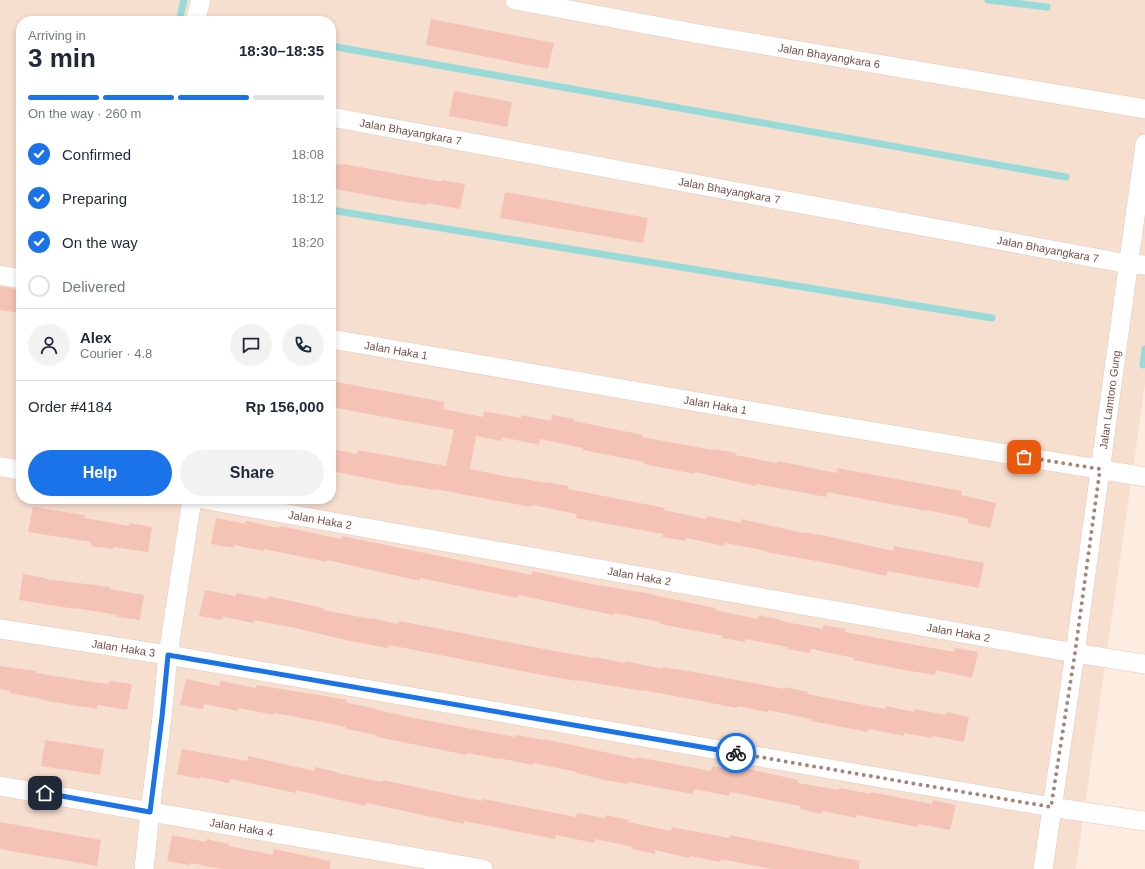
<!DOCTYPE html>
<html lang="en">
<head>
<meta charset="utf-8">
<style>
	body { margin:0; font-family:Arial,sans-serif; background:#f2f2f3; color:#1f2937; height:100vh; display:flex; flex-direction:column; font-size:15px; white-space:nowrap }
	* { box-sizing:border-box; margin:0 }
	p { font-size:13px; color:#747a83 }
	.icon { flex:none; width:22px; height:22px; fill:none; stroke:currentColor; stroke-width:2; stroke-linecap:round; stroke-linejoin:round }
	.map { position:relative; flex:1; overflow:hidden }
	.drawer { position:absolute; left:16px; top:16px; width:320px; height:488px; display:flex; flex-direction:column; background:#fff; border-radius:16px; box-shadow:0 2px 6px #0003 }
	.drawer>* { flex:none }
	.pin { position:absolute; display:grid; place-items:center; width:34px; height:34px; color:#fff; margin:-17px; border-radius:8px; box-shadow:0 2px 6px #0006 }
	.courier { position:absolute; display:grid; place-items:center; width:40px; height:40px; margin:-20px; border:3px solid #1a73e8; border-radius:50%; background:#fff; color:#222; box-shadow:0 1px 5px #0007 }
	.summary em { font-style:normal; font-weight:800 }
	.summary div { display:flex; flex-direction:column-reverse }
	.summary { display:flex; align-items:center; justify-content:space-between; height:68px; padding:0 12px }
	h1 { font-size:26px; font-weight:800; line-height:30px }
	.bar { display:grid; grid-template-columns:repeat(4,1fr); gap:6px 4px; align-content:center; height:48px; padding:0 12px }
	.bar i { height:5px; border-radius:3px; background:#e0e1e3 }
	.bar .active { background:#1a73e8 }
	.bar p { grid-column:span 4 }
	.line { display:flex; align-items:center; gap:10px; padding:0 12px; border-top:1px solid #e0e1e3 }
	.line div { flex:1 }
	.round { display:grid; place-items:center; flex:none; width:42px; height:42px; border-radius:21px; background:#f2f2f3 }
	ol { padding:0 12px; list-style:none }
	li { display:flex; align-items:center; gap:12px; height:44px }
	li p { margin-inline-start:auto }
	li .icon { padding:4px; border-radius:50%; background:#1a73e8; color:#fff; stroke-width:4 }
	li:last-child { color:#747a83 }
	li i { width:22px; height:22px; border:2px solid #e0e1e3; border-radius:50% }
	.action { display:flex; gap:8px; margin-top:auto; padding:8px 12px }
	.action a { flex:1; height:46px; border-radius:24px; background:#1a73e8; color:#fff; font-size:16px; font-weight:800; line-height:46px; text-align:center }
	.action a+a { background:#f2f2f3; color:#1f2937 }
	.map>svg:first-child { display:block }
</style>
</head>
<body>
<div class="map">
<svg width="1145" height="869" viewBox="0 0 1145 869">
	<rect width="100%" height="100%" fill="#fdecdf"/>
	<!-- residential -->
	<path fill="#f7dfd0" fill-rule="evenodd" d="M 0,0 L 1145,0 L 1145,384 L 1076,869 L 0,869 ZM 21,21 L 331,21 L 331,499 L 21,499 Z"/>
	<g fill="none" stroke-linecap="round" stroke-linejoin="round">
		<!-- stream -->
		<path stroke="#98dad8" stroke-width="7" d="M 988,0 L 1047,7
			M 179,21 L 184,0
			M 331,46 L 1066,177
			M 331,210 L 992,318
			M 1143,365 L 1145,349"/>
	</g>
	<!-- building -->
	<path fill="#f4c3b5" d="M 431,19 L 554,43 L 548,69 L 426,45 Z
		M 454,91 L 512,102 L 507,127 L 449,116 Z
		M 331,163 L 343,165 L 343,164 L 442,182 L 442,180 L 465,184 L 460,209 L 427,203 L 427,205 L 393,200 L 331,188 Z
		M 505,192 L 648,218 L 643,243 L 500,218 Z
		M 0,286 L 21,290 L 21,313 L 0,310 Z
		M 331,381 L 445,402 L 443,409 L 483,417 L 484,411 L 521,418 L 521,415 L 551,421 L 552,415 L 575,419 L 574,421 L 643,435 L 642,437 L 713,450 L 713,449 L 736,453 L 735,455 L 777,463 L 778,461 L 836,473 L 837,468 L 962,491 L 961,495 L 996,503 L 990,528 L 968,523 L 969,519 L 927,510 L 927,511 L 827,492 L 826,497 L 756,484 L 756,486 L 695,472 L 695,474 L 644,464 L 644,462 L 583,450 L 583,448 L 540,439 L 539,445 L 502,437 L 501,441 L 476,436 L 470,469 L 514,478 L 514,477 L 546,483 L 546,482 L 568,486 L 568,489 L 665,508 L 664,510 L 706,519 L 707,516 L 741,523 L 741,519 L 803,533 L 803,532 L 826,536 L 893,551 L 894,546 L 984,563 L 979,588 L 888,571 L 886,576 L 833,564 L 766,552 L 766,551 L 725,543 L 724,546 L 686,538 L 685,541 L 662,537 L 663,534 L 576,518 L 577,514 L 532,505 L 532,507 L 498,501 L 435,489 L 434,490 L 407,485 L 407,486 L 331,471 L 331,449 L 357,454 L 358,450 L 446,466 L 454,430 L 331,407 Z
		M 33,507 L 85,515 L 85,518 L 129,526 L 129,523 L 152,527 L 148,552 L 114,547 L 113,549 L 91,546 L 91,542 L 28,532 Z
		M 216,518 L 246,524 L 246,521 L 279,528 L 280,526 L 341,539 L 342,536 L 532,575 L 532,571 L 596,585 L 653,594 L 653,595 L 715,608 L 715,610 L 758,619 L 759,615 L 781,620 L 781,621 L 823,629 L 823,625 L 846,629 L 845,632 L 954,652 L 955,648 L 978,652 L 972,678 L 936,670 L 935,675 L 904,670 L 854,660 L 854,658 L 811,649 L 810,653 L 787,649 L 788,647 L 745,639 L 745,642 L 722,638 L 723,636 L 660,624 L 660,622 L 614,613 L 613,615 L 518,595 L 517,598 L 420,578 L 420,581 L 327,560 L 327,562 L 264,549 L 264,551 L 234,545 L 234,548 L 211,544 Z
		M 23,574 L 46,578 L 46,579 L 110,587 L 110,589 L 144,595 L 140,620 L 117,617 L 117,615 L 75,608 L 75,609 L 19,600 Z
		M 205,590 L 236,596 L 236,593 L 267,599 L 268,596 L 323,608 L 323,610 L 371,619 L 371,618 L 398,624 L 399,621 L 560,652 L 595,658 L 595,657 L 625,663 L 625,661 L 663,669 L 663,667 L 688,671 L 785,689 L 785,687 L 808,692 L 807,694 L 885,709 L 886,706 L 914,712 L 915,709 L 946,715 L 947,712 L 969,717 L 964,742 L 933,736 L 932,738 L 904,733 L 904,736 L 869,729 L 868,732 L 811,721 L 811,719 L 768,710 L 768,712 L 737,706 L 737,708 L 643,690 L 643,691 L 577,680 L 577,681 L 542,675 L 389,645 L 388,648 L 350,641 L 295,628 L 254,620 L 254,623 L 223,617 L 222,620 L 199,616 Z
		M 0,666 L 36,671 L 36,673 L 79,680 L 109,684 L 109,681 L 132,684 L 127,710 L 98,705 L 97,709 L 41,700 L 42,699 L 10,693 L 10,691 L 0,689 Z
		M 186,679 L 219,686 L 221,681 L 256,688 L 256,685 L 325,696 L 347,700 L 347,703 L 373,708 L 373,709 L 419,719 L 515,737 L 516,735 L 545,740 L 545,739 L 636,759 L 637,757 L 711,771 L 712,766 L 744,772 L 744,768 L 798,780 L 798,783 L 838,790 L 839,788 L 871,794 L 871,792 L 932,804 L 933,800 L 956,805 L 950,830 L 919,824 L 918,827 L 857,815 L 856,818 L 823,811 L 822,814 L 800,809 L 800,806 L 730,792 L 729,796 L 694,789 L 693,794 L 628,782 L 628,784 L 605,780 L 576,773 L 577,772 L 533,763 L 533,765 L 498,758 L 498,759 L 467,753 L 467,755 L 377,737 L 377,735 L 346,729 L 346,727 L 307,719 L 274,713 L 274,715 L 239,708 L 238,711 L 204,704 L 203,709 L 180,705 Z
		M 45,740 L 104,749 L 100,775 L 41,766 Z
		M 182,749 L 247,761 L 248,756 L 314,771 L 315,767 L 337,772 L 337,773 L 382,782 L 383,780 L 482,801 L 483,799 L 576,817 L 577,813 L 605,818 L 606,815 L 629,820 L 628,822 L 671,831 L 672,827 L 729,838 L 730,835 L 860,861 L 859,869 L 772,869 L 721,859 L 720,862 L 690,856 L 689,858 L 655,850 L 655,854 L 632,849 L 633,847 L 595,839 L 594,843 L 556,835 L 555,839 L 464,821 L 464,824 L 367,803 L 366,806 L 296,790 L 296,793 L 230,779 L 229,783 L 200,777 L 199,779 L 177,774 Z
		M 0,822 L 101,840 L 97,866 L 0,849 Z
		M 172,835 L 206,842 L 206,839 L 229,844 L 229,846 L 273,855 L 274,849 L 330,861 L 330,869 L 223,869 L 190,863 L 190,865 L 167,861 Z"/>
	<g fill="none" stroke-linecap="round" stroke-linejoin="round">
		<!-- minor casing -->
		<g stroke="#e4c8bd" stroke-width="20">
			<g id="minor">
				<path id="s1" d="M 515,0 L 699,34 L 1145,109"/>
				<path d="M 195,21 L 201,0"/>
				<path id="s2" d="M 331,117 L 1128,264 L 1145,265"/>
				<path d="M 0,275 L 21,279"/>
				<path id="s3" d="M 331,339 L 797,419 L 1145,477"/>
				<path d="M 0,467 L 21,470"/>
				<path id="s4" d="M 202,499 L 1075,653 L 1145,664"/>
				<path id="s5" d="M 0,629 L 168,655 L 1051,807 L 1145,821"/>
				<path id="s6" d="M 0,786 L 483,869"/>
				<path d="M 144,869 L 150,812 L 162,717 L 168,655 L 192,499"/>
				<path id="s7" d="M 1043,869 L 1075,653 L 1145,144"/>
			</g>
		</g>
		<!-- minor -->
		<use href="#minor" stroke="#fff" stroke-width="19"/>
	</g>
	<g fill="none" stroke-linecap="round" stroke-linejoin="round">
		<!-- done -->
		<path stroke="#a5857b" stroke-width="4" stroke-dasharray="0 7.2" d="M 736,753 L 1051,807 L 1075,653 L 1100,469 L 1024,457"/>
		<!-- route -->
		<path stroke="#1a73e8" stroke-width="5" d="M 45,793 L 150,812 L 162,717 L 168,655 L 736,753"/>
	</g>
	<g text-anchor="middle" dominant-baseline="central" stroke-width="3" stroke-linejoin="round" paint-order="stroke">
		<!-- street labels -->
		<g font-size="11" fill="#754e45" stroke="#fff1e6">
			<text stroke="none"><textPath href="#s1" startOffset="319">Jalan Bhayangkara 6</textPath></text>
			<text stroke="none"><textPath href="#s2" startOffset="81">Jalan Bhayangkara 7</textPath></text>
			<text stroke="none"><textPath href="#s2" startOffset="405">Jalan Bhayangkara 7</textPath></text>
			<text stroke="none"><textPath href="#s2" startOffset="729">Jalan Bhayangkara 7</textPath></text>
			<text stroke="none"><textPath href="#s3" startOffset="66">Jalan Haka 1</textPath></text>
			<text stroke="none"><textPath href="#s7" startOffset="474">Jalan Lamtoro Gung</textPath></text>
			<text stroke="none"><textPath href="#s3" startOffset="390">Jalan Haka 1</textPath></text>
			<text stroke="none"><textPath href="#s4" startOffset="120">Jalan Haka 2</textPath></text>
			<text stroke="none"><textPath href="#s4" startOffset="444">Jalan Haka 2</textPath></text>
			<text stroke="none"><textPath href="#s4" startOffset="768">Jalan Haka 2</textPath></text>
			<text stroke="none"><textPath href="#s5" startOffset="125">Jalan Haka 3</textPath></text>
			<text stroke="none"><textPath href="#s6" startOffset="245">Jalan Haka 4</textPath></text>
		</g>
	</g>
</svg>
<div class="pin" style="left:1024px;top:457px;background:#ea580c"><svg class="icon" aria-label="bag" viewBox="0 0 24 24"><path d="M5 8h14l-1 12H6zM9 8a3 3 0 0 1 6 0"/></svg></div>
<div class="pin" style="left:45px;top:793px;background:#1f2937"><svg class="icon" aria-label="home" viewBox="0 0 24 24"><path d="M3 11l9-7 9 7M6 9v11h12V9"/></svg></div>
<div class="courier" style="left:736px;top:753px"><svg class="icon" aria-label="bike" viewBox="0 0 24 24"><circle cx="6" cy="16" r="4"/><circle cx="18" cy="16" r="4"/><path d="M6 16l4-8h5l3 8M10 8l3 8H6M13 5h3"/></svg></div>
<section class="drawer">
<div class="summary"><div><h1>3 min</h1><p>Arriving in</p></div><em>18:30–18:35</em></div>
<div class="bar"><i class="active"></i><i class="active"></i><i class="active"></i><i></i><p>On the way · 260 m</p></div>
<ol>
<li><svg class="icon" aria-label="check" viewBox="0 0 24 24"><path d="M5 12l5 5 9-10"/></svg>Confirmed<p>18:08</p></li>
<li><svg class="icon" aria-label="check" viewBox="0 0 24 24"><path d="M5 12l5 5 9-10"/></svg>Preparing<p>18:12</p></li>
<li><svg class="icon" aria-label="check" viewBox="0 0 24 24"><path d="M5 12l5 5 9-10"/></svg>On the way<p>18:20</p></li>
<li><i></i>Delivered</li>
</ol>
<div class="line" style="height:72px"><a class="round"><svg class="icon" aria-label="person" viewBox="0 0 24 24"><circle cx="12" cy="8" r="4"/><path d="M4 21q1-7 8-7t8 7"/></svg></a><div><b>Alex</b><p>Courier · 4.8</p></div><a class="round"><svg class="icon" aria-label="chat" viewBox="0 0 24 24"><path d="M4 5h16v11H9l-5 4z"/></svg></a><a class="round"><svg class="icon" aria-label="phone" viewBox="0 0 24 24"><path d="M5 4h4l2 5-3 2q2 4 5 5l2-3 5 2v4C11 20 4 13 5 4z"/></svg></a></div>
<div class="line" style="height:52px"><div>Order #4184</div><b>Rp 156,000</b></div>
<div class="action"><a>Help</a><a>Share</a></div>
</section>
</div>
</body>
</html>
